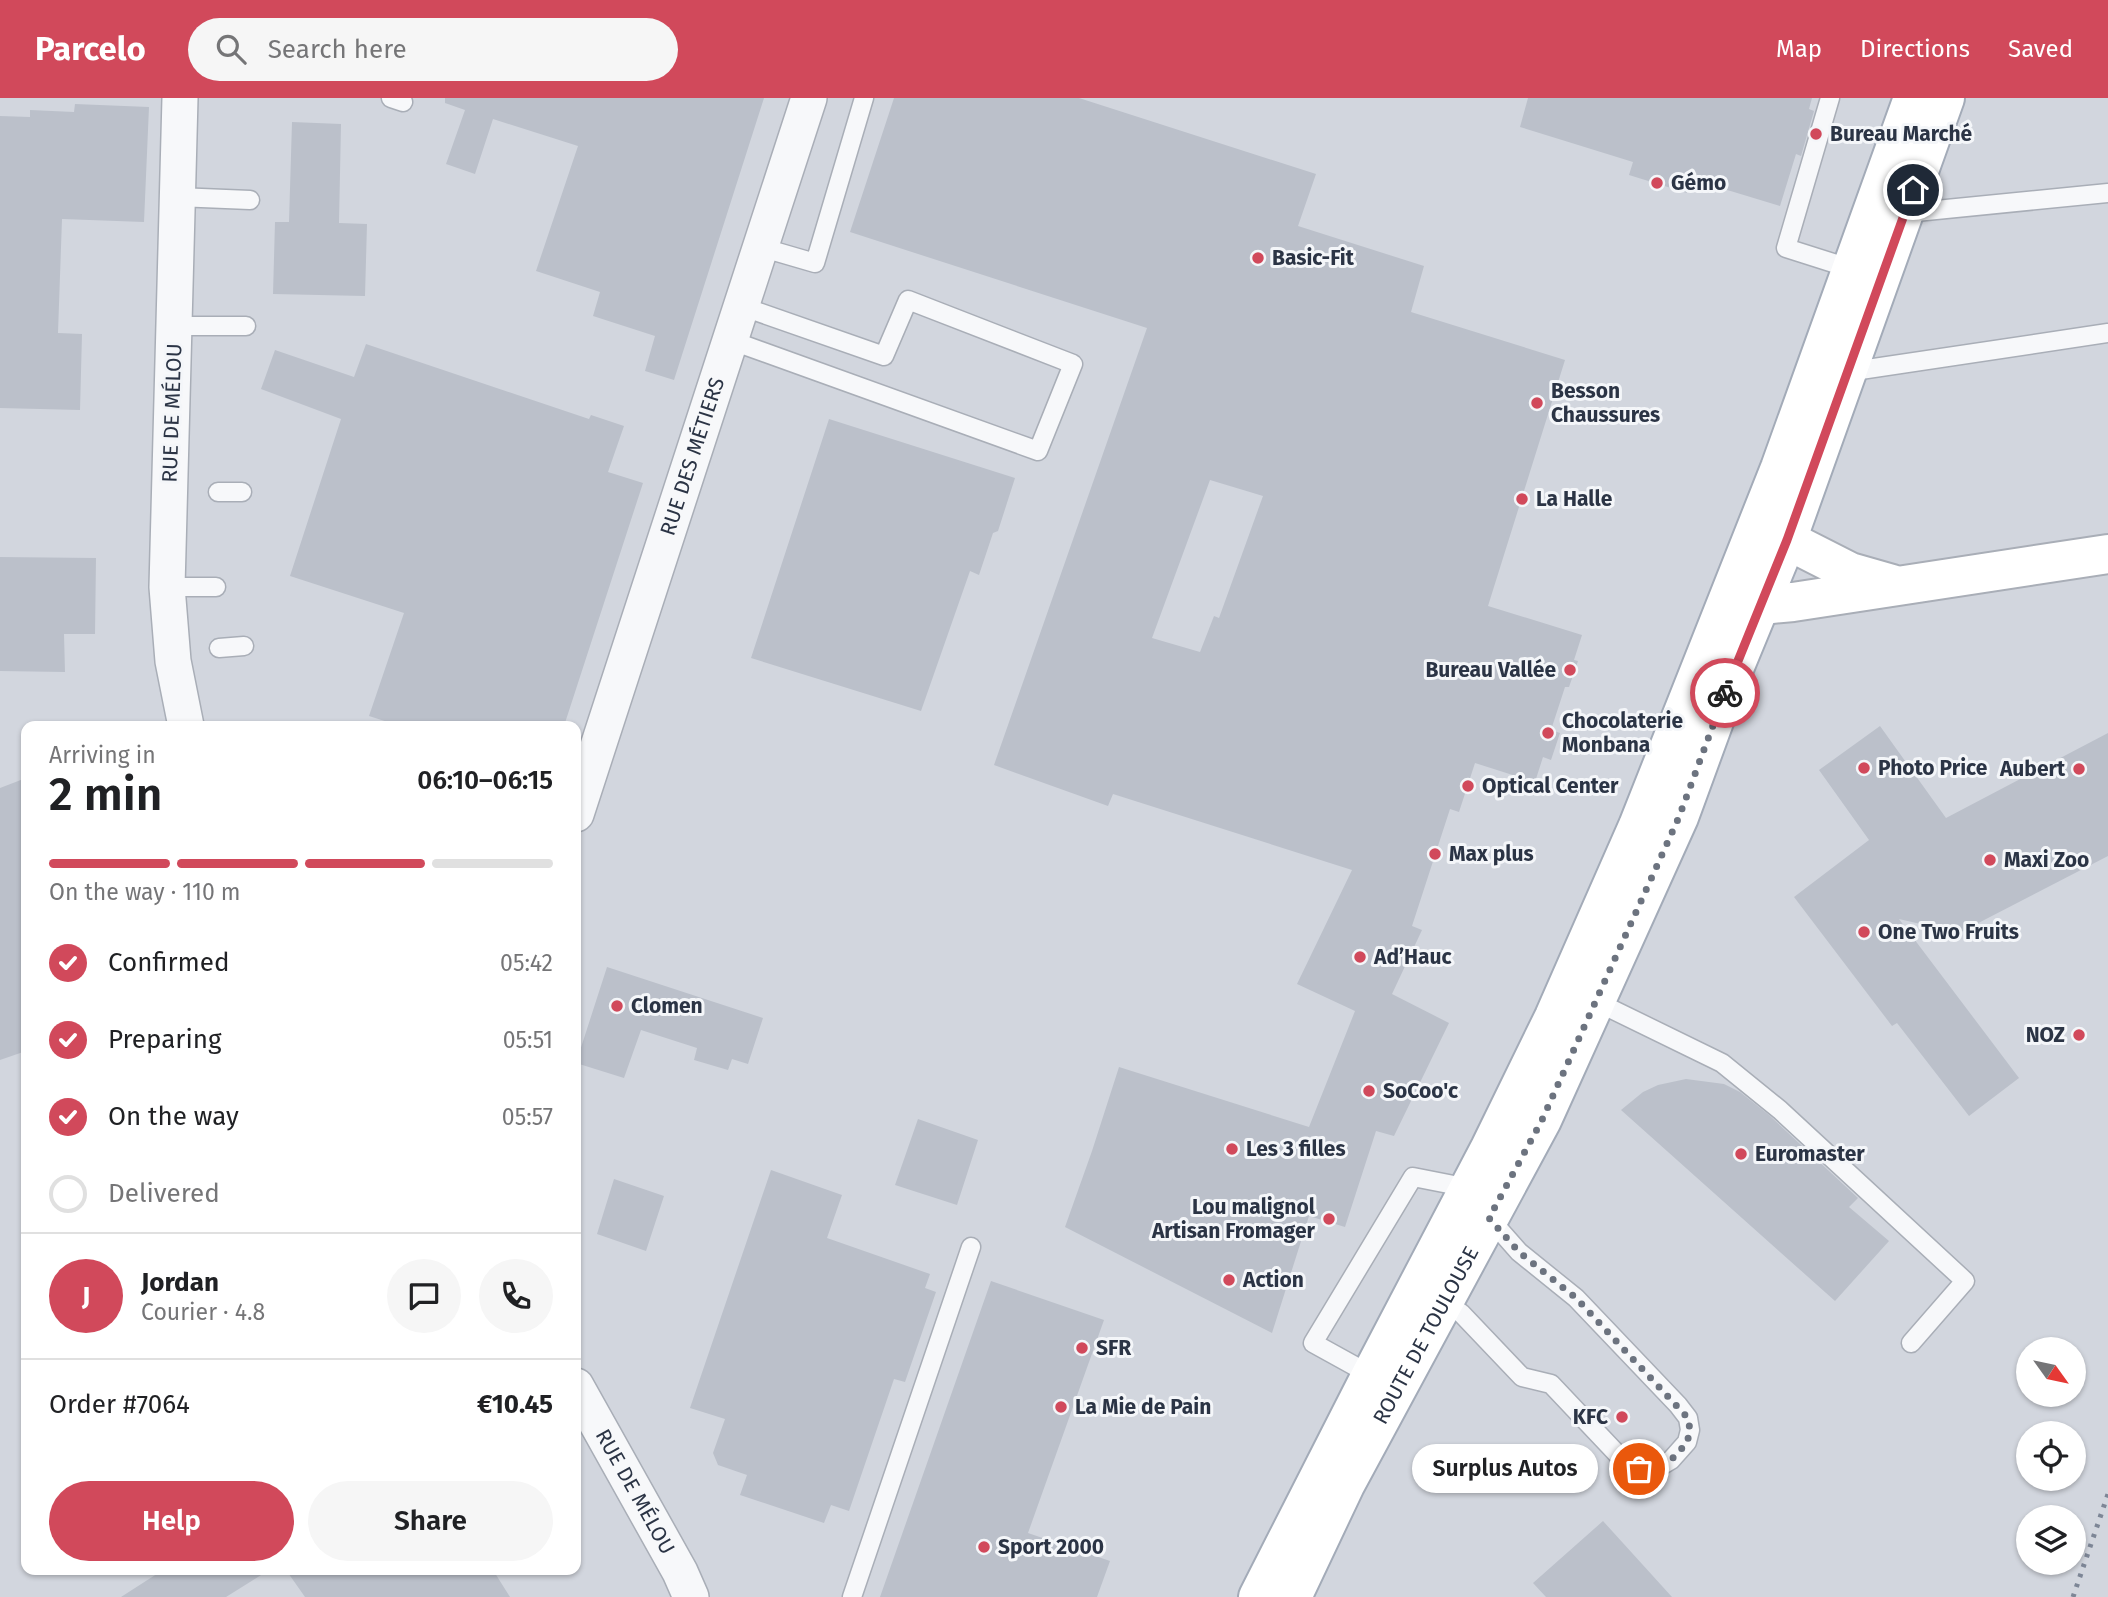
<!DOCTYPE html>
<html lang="en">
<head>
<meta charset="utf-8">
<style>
	body { margin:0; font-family:"Fira Sans",sans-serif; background:#f6f6f6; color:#202124; height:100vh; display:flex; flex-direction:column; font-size:26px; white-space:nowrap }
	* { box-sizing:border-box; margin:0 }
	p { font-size:23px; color:#757577 }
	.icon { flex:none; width:38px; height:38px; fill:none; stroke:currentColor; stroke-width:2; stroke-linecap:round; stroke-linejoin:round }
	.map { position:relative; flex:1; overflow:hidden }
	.sheet { position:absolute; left:21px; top:623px; width:560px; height:854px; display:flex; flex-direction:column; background:#fff; border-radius:14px; box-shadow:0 2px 5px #0004 }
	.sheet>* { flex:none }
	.needle { width:46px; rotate:123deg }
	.buttons { position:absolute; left:2016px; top:1239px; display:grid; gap:14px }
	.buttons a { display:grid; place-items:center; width:70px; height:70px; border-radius:50%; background:#fff; box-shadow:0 2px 5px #0004; font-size:35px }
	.pin { position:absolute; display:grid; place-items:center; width:60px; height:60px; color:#fff; margin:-30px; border:4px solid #fff; border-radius:50%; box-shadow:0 2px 7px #0007 }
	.courier { position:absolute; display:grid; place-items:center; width:70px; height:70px; margin:-35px; border:5px solid #d1495b; border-radius:50%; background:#fff; color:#222; box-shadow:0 2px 9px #0007 }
	.bubble { position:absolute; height:49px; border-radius:24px; background:#fff; box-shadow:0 2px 5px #0004; font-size:23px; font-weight:600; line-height:49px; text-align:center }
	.overview em { font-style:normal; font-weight:600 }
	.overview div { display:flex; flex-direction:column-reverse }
	.overview { display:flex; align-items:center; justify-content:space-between; height:119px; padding:0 28px }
	h1 { font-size:46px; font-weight:600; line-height:52px }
	.bar { display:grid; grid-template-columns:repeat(4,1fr); gap:10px 7px; align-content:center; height:84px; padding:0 28px }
	.bar i { height:9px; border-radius:5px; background:#e0e0e0 }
	.bar .current { background:#d1495b }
	.bar p { grid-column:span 4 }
	.line { display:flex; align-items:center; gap:18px; padding:0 28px; border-top:2px solid #e0e0e0 }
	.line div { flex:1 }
	.round { display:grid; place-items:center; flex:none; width:74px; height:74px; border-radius:37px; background:#f6f6f6 }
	ol { padding:0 28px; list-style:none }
	li { display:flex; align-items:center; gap:21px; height:77px }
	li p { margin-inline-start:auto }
	li .icon { padding:7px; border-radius:50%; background:#d1495b; color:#fff; stroke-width:4 }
	li:last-child { color:#757577 }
	li i { width:38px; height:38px; border:4px solid #e0e0e0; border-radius:50% }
	.cta { display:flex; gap:14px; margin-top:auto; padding:14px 28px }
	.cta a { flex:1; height:80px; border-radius:42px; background:#d1495b; color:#fff; font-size:28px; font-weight:600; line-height:80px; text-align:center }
	.cta a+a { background:#f6f6f6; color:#202124 }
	header { display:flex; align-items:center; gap:42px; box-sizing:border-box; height:98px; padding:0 35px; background:#d1495b; color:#fff }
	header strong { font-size:33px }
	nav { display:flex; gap:38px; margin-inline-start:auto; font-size:24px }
	.search { width:490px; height:63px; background:#f6f6f6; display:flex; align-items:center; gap:18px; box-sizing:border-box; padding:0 24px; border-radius:38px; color:#757577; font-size:26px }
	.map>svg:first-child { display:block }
</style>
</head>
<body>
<header>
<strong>Parcelo</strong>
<div class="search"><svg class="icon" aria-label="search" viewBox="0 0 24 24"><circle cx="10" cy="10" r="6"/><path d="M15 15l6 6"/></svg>Search here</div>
<nav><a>Map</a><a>Directions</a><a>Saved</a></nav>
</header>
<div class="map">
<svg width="2108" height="1499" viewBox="0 0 2108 1499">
	<rect width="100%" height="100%" fill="#e4e7ec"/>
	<!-- built -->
	<path fill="#d2d6de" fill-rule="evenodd" d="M 0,0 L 2108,0 L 2108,1499 L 0,1499 ZM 26,628 L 576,628 L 576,1472 L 26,1472 ZM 2028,1251 L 2074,1251 L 2074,1297 L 2028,1297 ZM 2028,1335 L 2074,1335 L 2074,1381 L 2028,1381 ZM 2028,1419 L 2074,1419 L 2074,1465 L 2028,1465 Z"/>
	<!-- building -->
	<path fill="#bbc0ca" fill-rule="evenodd" d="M 445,0 L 764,0 L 674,282 L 645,273 L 655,238 L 593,218 L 600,194 L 536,173 L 578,48 L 493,21 L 475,76 L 446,66 L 465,12 L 445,5 Z
		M 894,0 L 1079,0 L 1316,76 L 1298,128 L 1424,168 L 1411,214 L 1565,262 L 1488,508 L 1582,537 L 1574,562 L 1578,563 L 1569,589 L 1565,589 L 1551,632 L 1560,635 L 1551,662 L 1543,659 L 1535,684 L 1475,665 L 1459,714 L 1450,711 L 1412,828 L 1422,832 L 1392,896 L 1449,925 L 1394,1038 L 1376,1033 L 1345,1129 L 1309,1118 L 1272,1235 L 1065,1129 L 1092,1053 L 1119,969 L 1309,1029 L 1355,913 L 1297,886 L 1352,772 L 1113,696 L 1108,708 L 994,667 L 1147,230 L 850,134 ZM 1210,382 L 1263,398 L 1219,520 L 1214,518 L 1200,554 L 1152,540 Z
		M 1528,0 L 1812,0 L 1809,11 L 1814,13 L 1801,58 L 1796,56 L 1780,108 L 1691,81 L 1687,95 L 1629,77 L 1633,64 L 1520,29 Z
		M 75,6 L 149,9 L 144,124 L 62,121 L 58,235 L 82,236 L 80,312 L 0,310 L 0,18 L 30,19 L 30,12 L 74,14 Z
		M 292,24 L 341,26 L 339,125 L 367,126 L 365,198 L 273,196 L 275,124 L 289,124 Z
		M 366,246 L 589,321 L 591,317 L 624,328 L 608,374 L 643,385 L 564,628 L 400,628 L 369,618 L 404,515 L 290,478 L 341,321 L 261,291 L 275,252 L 354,279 Z
		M 829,321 L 1015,380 L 998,433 L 993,435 L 979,477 L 970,473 L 921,613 L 751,560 Z
		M 0,459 L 96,460 L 95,536 L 64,536 L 65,574 L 0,573 Z
		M 1880,628 L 1946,720 L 2108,635 L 2108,758 L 1959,835 L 1899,821 L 2019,980 L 1969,1018 L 1897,925 L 1892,928 L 1794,799 L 1869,742 L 1819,672 Z
		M 26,680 L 26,953 L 0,962 L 0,690 Z
		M 607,869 L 763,920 L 748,966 L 732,961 L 728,972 L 694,962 L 697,950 L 641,932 L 624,980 L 576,965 Z
		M 1686,981 L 1724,986 L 1740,994 L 1769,1017 L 1858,1100 L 1849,1109 L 1889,1143 L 1835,1203 L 1621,1012 L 1643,994 L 1658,987 Z
		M 918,1021 L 978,1042 L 957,1107 L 895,1087 Z
		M 771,1072 L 842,1097 L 827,1140 L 930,1176 L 925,1190 L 936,1194 L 905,1284 L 894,1281 L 849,1413 L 831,1407 L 824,1425 L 740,1397 L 747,1377 L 718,1367 L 713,1355 L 725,1321 L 690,1310 Z
		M 614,1081 L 664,1098 L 646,1153 L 597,1136 Z
		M 991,1183 L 1104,1222 L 1028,1435 L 1110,1463 L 1097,1499 L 880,1499 Z
		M 1603,1423 L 1672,1499 L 1546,1499 L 1533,1485 Z
		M 163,1472 L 269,1472 L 226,1499 L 121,1499 Z
		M 286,1472 L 493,1472 L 510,1499 L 305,1499 Z"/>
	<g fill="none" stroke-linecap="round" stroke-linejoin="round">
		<!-- service casing -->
		<g stroke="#a9aeb7" stroke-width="21">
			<path id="service" d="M 391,0 L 403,4
				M 1830,0 L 1786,150 L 1852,171
				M 177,99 L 250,102
				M 1906,115 L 2108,95
				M 760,149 L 815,165 L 864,0
				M 174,228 L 246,228
				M 730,242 L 1038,353 L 1073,266 L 908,202 L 884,258 L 741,208
				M 1847,274 L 2108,235
				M 218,394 L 242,394
				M 167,489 L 216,489
				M 219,550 L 244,548
				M 1595,903 L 1722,965 L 1780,1012 L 1965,1183 L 1911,1245
				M 1444,1204 L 1461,1215 L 1522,1279 L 1551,1286 L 1621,1360 L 1639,1371 L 1654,1372 L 1671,1362 L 1687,1344 L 1690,1332 L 1688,1320 L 1678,1307 L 1576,1200 L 1519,1154 L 1489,1120
				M 1371,1277 L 1313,1245 L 1413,1079 L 1469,1090
				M 852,1499 L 971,1149"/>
		</g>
		<!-- minor casing -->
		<g stroke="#a9aeb7" stroke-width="38">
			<g id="minor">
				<path d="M 180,0 L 167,489 L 173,563 L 186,628"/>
				<path id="s1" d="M 576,716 L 809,0"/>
				<path id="s2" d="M 576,1288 L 680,1474 L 691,1499"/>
			</g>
		</g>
		<!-- secondary casing -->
		<g stroke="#a9aeb7" stroke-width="42">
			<path id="secondary" d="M 1787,442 L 1850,474 L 1892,486
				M 1762,507 L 1793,504 L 2108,456"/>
		</g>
		<!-- primary casing -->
		<g stroke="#a3abb8" stroke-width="42">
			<g id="primary">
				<path d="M 1258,1499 L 1371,1277 L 1490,1050 L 1554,919 L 1638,728 L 1780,370 L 1913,0"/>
				<path id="s3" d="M 1292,1499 L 1345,1387 L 1542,1022 L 1679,719 L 1728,585 L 1787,442 L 1945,0"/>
			</g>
		</g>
		<!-- service -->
		<use href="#service" stroke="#f7f8fa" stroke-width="18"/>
		<!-- minor -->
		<use href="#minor" stroke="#f7f8fa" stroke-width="35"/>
		<!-- secondary -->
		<use href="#secondary" stroke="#fff" stroke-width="38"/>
		<!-- primary -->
		<use href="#primary" stroke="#fff" stroke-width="38"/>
		<!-- rail -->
		<path stroke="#7d8696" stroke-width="5" stroke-dasharray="3.5 7" stroke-linecap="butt" d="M 2073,1499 L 2108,1396"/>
	</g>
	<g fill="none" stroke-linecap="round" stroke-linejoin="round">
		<!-- done -->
		<path stroke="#6c737f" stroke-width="7" stroke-dasharray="0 12.6" d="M 1639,1371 L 1654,1372 L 1671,1362 L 1687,1345 L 1690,1332 L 1688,1320 L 1576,1200 L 1519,1154 L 1489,1120 L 1542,1022 L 1679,719 L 1725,595"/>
		<!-- route -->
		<path stroke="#d1495b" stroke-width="9" d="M 1725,595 L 1787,442 L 1913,92"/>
	</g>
	<!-- markers -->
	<g fill="#d1495b" stroke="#f4f6f9" stroke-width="2.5">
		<circle cx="1816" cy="36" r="7"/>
		<circle cx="1657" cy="85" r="7"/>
		<circle cx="1258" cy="160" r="7"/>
		<circle cx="1537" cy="305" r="7"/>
		<circle cx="1522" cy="401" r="7"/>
		<circle cx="1570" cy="572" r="7"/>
		<circle cx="1548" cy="635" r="7"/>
		<circle cx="1864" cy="670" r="7"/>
		<circle cx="2079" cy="671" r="7"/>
		<circle cx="1468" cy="688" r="7"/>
		<circle cx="1435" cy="756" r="7"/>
		<circle cx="1990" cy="762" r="7"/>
		<circle cx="1864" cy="834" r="7"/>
		<circle cx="1360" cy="859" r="7"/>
		<circle cx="617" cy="908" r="7"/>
		<circle cx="2079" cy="937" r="7"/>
		<circle cx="1369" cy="993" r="7"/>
		<circle cx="1232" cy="1051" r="7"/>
		<circle cx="1741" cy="1056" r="7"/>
		<circle cx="1329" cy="1121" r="7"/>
		<circle cx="1229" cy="1182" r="7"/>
		<circle cx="1082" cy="1250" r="7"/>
		<circle cx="1061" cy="1309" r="7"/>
		<circle cx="1622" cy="1319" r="7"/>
		<circle cx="984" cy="1449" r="7"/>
	</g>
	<g text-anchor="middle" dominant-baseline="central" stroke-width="6" stroke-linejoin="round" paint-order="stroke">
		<!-- poi labels -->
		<g font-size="21" font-weight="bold" fill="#2b3445" stroke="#f4f6f9" text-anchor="start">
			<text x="1830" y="36">Bureau Marché</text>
			<text x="1671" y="85">Gémo</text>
			<text x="1272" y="160">Basic-Fit</text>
			<text x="1551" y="293">Besson<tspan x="1551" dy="24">Chaussures</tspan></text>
			<text x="1536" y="401">La Halle</text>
			<text x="1556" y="572" text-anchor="end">Bureau Vallée</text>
			<text x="1562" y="623">Chocolaterie<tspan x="1562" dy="24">Monbana</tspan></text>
			<text x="1878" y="670">Photo Price</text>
			<text x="2065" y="671" text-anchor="end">Aubert</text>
			<text x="1482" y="688">Optical Center</text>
			<text x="1449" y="756">Max plus</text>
			<text x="2004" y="762">Maxi Zoo</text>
			<text x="1878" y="834">One Two Fruits</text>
			<text x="1374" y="859">Ad’Hauc</text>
			<text x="631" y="908">Clomen</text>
			<text x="2065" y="937" text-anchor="end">NOZ</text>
			<text x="1383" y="993">SoCoo'c</text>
			<text x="1246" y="1051">Les 3 filles</text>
			<text x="1755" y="1056">Euromaster</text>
			<text x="1315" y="1109" text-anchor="end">Lou malignol<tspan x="1315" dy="24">Artisan Fromager</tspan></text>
			<text x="1243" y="1182">Action</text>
			<text x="1096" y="1250">SFR</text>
			<text x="1075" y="1309">La Mie de Pain</text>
			<text x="1608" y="1319" text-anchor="end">KFC</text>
			<text x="998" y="1449">Sport 2000</text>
		</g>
		<!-- street labels -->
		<g font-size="21" fill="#2b3445" stroke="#f4f6f9">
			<text transform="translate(172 315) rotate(-88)">RUE DE MÉLOU</text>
			<text stroke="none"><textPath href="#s1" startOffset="376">RUE DES MÉTIERS</textPath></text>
			<text stroke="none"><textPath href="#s3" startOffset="294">ROUTE DE TOULOUSE</textPath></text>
			<text stroke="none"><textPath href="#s2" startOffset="121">RUE DE MÉLOU</textPath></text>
		</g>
	</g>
</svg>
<div class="buttons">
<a><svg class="needle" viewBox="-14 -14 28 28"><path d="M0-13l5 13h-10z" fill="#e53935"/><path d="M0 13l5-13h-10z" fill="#757577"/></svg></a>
<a><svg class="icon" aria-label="locate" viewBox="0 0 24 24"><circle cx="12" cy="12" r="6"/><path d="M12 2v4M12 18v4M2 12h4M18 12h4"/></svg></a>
<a><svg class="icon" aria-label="layers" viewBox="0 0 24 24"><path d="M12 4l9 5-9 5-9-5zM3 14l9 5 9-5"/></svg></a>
</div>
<div class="pin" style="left:1639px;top:1371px;background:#ea580c"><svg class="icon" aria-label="bag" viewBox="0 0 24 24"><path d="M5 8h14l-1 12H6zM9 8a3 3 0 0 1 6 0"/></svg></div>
<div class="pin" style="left:1913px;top:92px;background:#1f2937"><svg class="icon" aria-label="home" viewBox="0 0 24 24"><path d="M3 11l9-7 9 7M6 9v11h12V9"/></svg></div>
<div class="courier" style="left:1725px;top:595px"><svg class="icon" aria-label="bike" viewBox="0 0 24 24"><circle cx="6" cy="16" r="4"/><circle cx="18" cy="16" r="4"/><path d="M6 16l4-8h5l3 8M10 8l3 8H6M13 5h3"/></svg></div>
<div class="bubble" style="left:1412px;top:1346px;width:186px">Surplus Autos</div>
<section class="sheet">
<div class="overview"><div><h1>2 min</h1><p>Arriving in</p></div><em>06:10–06:15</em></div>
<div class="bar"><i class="current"></i><i class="current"></i><i class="current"></i><i></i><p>On the way · 110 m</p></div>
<ol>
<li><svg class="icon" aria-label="check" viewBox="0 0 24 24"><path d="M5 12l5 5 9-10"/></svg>Confirmed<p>05:42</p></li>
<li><svg class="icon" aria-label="check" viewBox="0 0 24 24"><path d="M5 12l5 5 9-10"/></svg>Preparing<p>05:51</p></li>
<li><svg class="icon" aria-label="check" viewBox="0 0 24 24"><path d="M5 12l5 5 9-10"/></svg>On the way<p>05:57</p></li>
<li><i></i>Delivered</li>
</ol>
<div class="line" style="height:126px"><b class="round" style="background:#d1495b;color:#fff">J</b><div><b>Jordan</b><p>Courier · 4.8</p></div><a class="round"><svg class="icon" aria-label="chat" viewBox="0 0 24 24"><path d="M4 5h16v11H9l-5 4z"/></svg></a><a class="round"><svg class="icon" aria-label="phone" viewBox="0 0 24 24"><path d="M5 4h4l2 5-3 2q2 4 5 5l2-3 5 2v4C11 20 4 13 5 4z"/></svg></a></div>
<div class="line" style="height:91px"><div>Order #7064</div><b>€10.45</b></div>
<div class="cta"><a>Help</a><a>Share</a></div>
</section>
</div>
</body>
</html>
